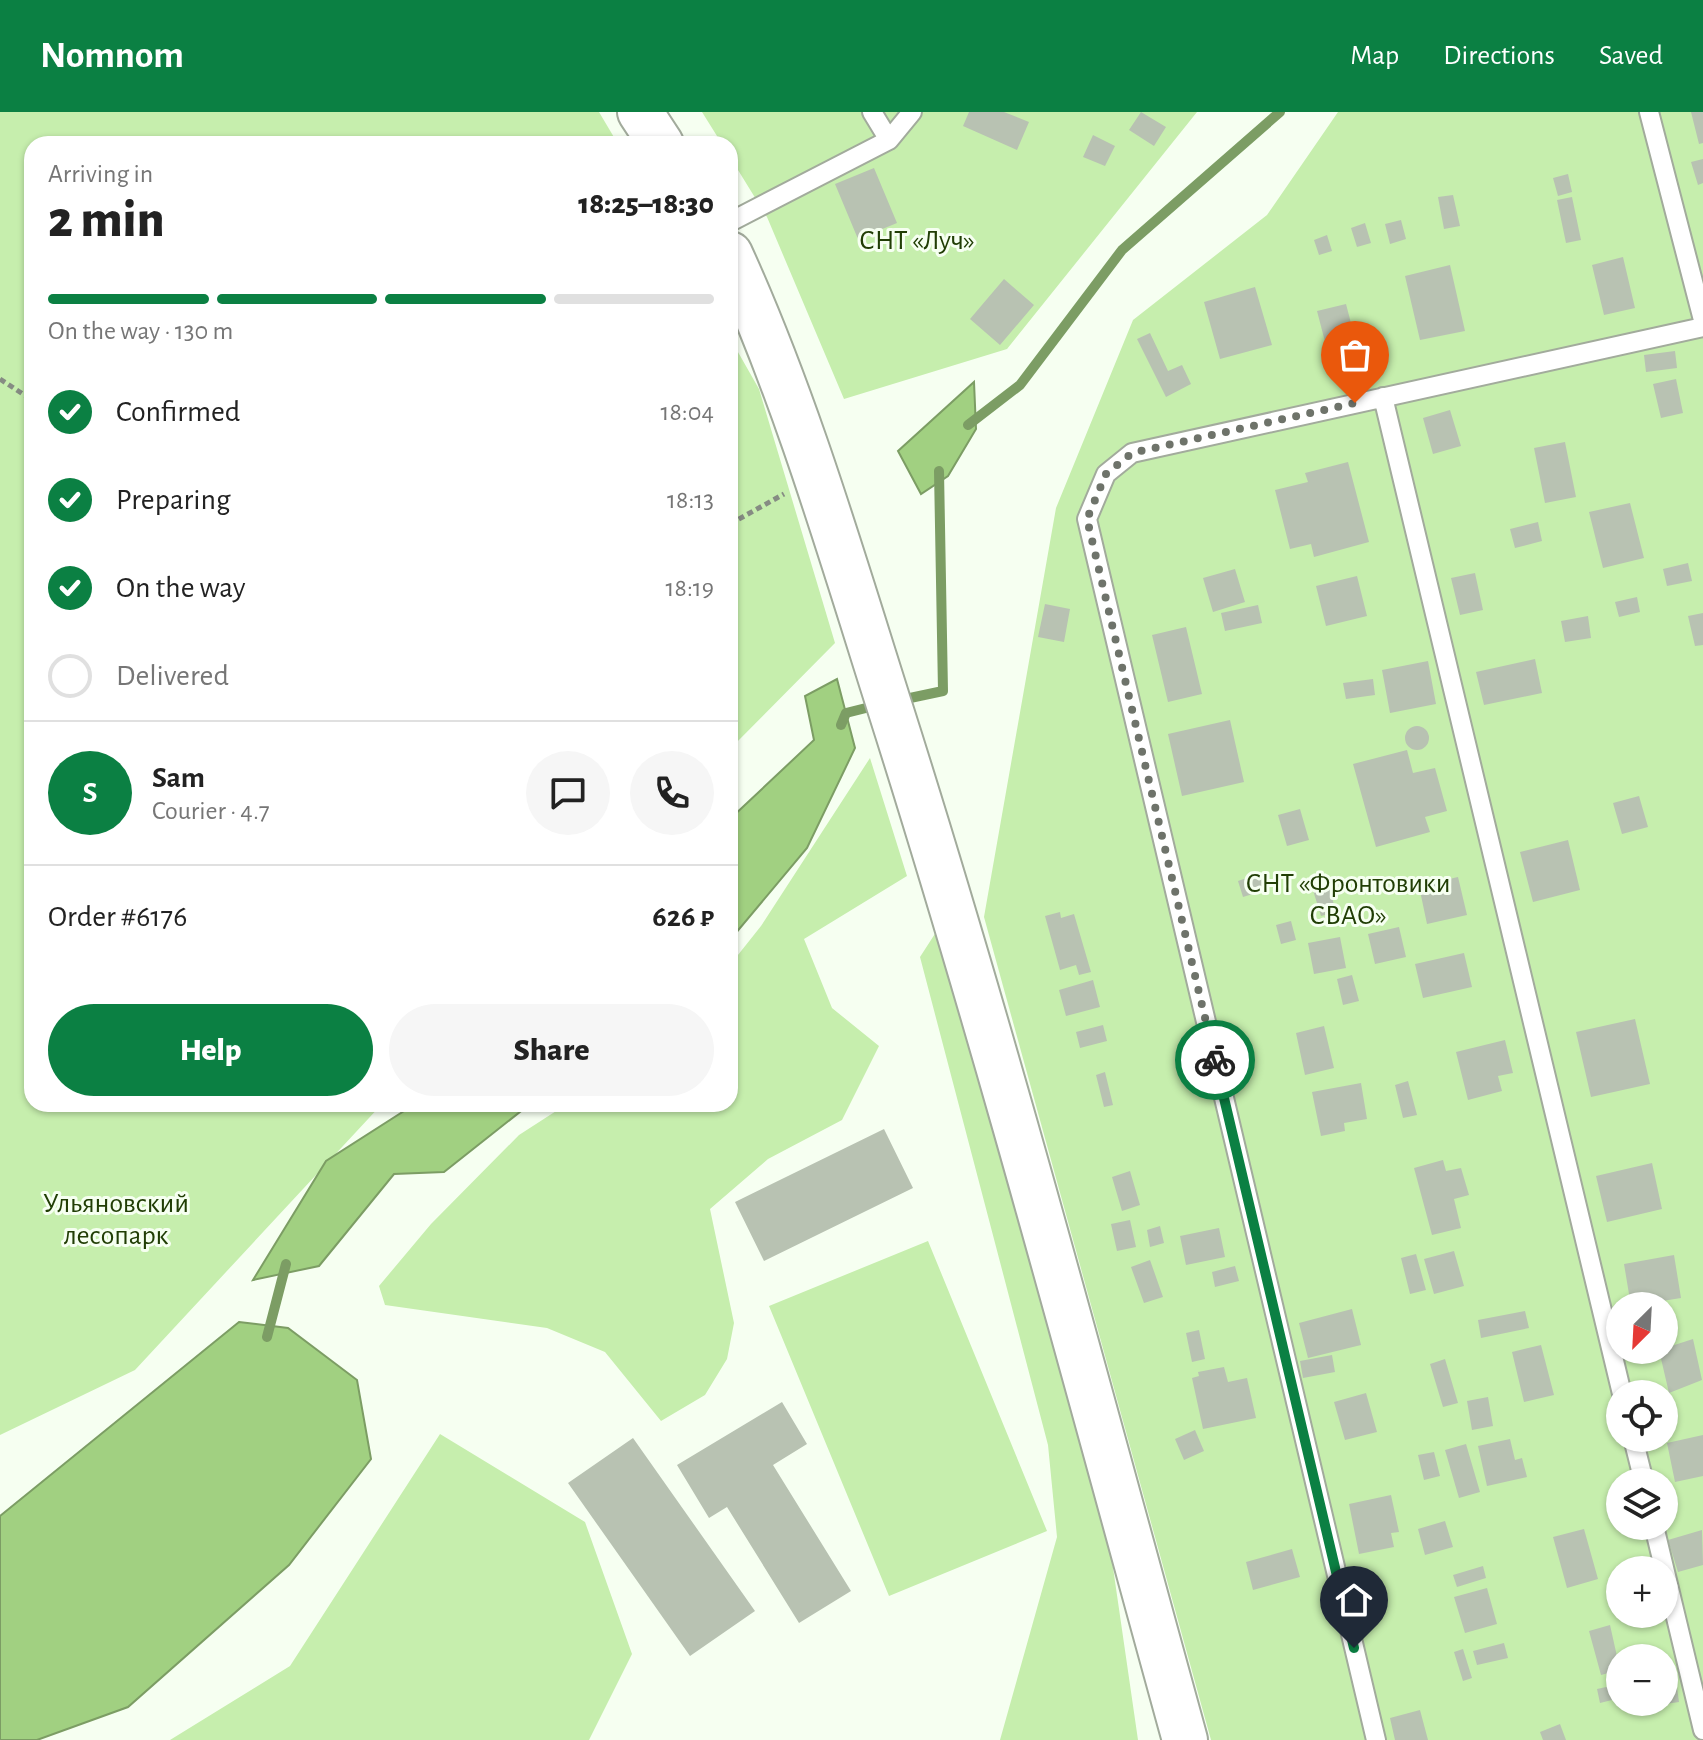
<!DOCTYPE html>
<html lang="en">
<head>
<meta charset="utf-8">
<style>
	body { margin:0; font-family:"Alegreya Sans",sans-serif; background:#f6f6f6; color:#222; height:100vh; display:flex; flex-direction:column; font-size:30px; white-space:nowrap }
	* { box-sizing:border-box; margin:0 }
	p { font-size:26px; color:#767676 }
	.icon { flex:none; width:44px; height:44px; fill:none; stroke:currentColor; stroke-width:2; stroke-linecap:round; stroke-linejoin:round }
	.map { position:relative; flex:1; overflow:hidden }
	.details { position:absolute; left:24px; top:24px; width:714px; height:976px; display:flex; flex-direction:column; background:#fff; border-radius:24px; box-shadow:0 2px 6px #0004 }
	.details>* { flex:none }
	.needle { width:52px; rotate:204deg }
	.buttons { position:absolute; left:1606px; top:1180px; display:grid; gap:16px }
	.buttons a { display:grid; place-items:center; width:72px; height:72px; border-radius:50%; background:#fff; box-shadow:0 2px 6px #0004; font-size:40px }
	.pin { position:absolute; display:grid; place-items:center; width:68px; height:68px; color:#fff; margin:-82px -34px; border-radius:50% 50% 50% 0; rotate:-45deg; box-shadow:0 0 8px #0007 }
	.pin .icon { rotate:45deg }
	.courier { position:absolute; display:grid; place-items:center; width:80px; height:80px; margin:-40px; border:6px solid #0b8043; border-radius:50%; background:#fff; color:#222; box-shadow:0 2px 10px #0007 }
	.summary em { font-style:normal; font-weight:800 }
	.summary div { display:flex; flex-direction:column-reverse }
	.summary { display:flex; align-items:center; justify-content:space-between; height:136px; padding:0 24px }
	h1 { font-size:52px; font-weight:800; line-height:60px }
	.bar { display:grid; grid-template-columns:repeat(4,1fr); gap:12px 8px; align-content:center; height:96px; padding:0 24px }
	.bar i { height:10px; border-radius:6px; background:#e0e0e0 }
	.bar .active { background:#0b8043 }
	.bar p { grid-column:span 4 }
	.line { display:flex; align-items:center; gap:20px; padding:0 24px; border-top:2px solid #e0e0e0 }
	.line div { flex:1 }
	.round { display:grid; place-items:center; flex:none; width:84px; height:84px; border-radius:42px; background:#f6f6f6 }
	ol { padding:0 24px; list-style:none }
	li { display:flex; align-items:center; gap:24px; height:88px }
	li p { margin-inline-start:auto }
	li .icon { padding:8px; border-radius:50%; background:#0b8043; color:#fff; stroke-width:4 }
	li:last-child { color:#767676 }
	li i { width:44px; height:44px; border:4px solid #e0e0e0; border-radius:50% }
	.button { display:flex; gap:16px; margin-top:auto; padding:16px 24px }
	.button a { flex:1; height:92px; border-radius:48px; background:#0b8043; color:#fff; font-size:32px; font-weight:800; line-height:92px; text-align:center }
	.button a+a { background:#f6f6f6; color:#222 }
	header { display:flex; align-items:center; gap:48px; box-sizing:border-box; height:112px; padding:0 40px; background:#0b8043; color:#fff }
	header strong { font-size:38px }
	nav { display:flex; gap:44px; margin-inline-start:auto; font-size:28px }
	.map>svg:first-child { display:block }
</style>
</head>
<body>
<header>
<strong>Nomnom</strong>
<nav><a>Map</a><a>Directions</a><a>Saved</a></nav>
</header>
<div class="map">
<svg width="1703" height="1628" viewBox="0 0 1703 1628">
	<rect width="100%" height="100%" fill="#f6fff1"/>
	<!-- green -->
	<path fill="#c6eead" fill-rule="evenodd" d="M 0,0 L 599,0 L 618,32 L 32,32 L 32,992 L 382,992 L 135,1258 L 0,1323 Z
		M 702,0 L 1197,0 L 1007,237 L 844,287 L 767,105 L 730,45 L 730,32 L 722,32 Z
		M 1338,0 L 1703,0 L 1703,1628 L 1211,1628 L 984,805 L 1056,396 L 1133,208 L 1267,103 ZM 1620,1194 L 1664,1194 L 1664,1238 L 1620,1238 ZM 1620,1282 L 1664,1282 L 1664,1326 L 1620,1326 ZM 1620,1370 L 1664,1370 L 1664,1414 L 1620,1414 ZM 1620,1458 L 1664,1458 L 1664,1502 L 1620,1502 ZM 1620,1546 L 1664,1546 L 1664,1590 L 1620,1590 Z
		M 730,226 L 759,277 L 835,531 L 730,637 Z
		M 870,646 L 907,764 L 804,827 L 832,896 L 879,934 L 842,1008 L 768,1047 L 710,1097 L 734,1211 L 727,1247 L 705,1283 L 661,1309 L 605,1240 L 547,1216 L 385,1193 L 379,1174 L 431,1112 L 519,1023 L 567,992 L 730,992 L 730,853 L 761,814 Z
		M 940,814 L 1109,1428 L 1138,1628 L 1000,1628 L 1057,1425 L 1048,1333 L 920,845 Z
		M 928,1129 L 1047,1419 L 889,1484 L 769,1194 Z
		M 440,1322 L 585,1410 L 632,1542 L 589,1628 L 170,1628 L 290,1554 Z"/>
	<!-- water -->
	<path fill="#a1d081" stroke="#7c9d64" stroke-width="2" d="M 974,270 L 976,317 L 948,364 L 921,382 L 898,339 Z
		M 837,567 L 855,636 L 807,736 L 730,828 L 730,707 L 814,628 L 805,584 Z
		M 415,992 L 530,992 L 444,1060 L 394,1062 L 319,1154 L 253,1168 L 326,1049 Z
		M 239,1210 L 288,1216 L 357,1268 L 371,1347 L 289,1453 L 128,1595 L 37,1628 L 0,1628 L 0,1404 Z"/>
	<g fill="none" stroke-linecap="round" stroke-linejoin="round">
		<!-- stream -->
		<path stroke="#7c9d64" stroke-width="10" d="M 968,313 L 1020,273 L 1122,138 L 1280,0
			M 910,586 L 943,579 L 939,359
			M 841,613 L 846,601 L 866,596
			M 267,1225 L 286,1152"/>
	</g>
	<!-- building -->
	<path fill="#b8c2b2" d="M 969,0 L 1004,0 L 1029,10 L 1017,38 L 963,14 Z
		M 1141,0 L 1166,15 L 1154,34 L 1129,18 Z
		M 1691,0 L 1703,0 L 1703,31 L 1699,32 Z
		M 1093,23 L 1115,34 L 1105,54 L 1083,45 Z
		M 1703,47 L 1703,71 L 1698,73 L 1691,50 Z
		M 874,56 L 897,111 L 858,127 L 835,72 Z
		M 1568,62 L 1572,80 L 1558,84 L 1553,66 Z
		M 1453,83 L 1460,114 L 1444,117 L 1438,85 Z
		M 1572,85 L 1581,128 L 1566,131 L 1557,88 Z
		M 1401,108 L 1406,127 L 1390,132 L 1385,112 Z
		M 1365,111 L 1371,131 L 1357,135 L 1351,116 Z
		M 1327,123 L 1332,139 L 1319,143 L 1314,128 Z
		M 1623,145 L 1635,196 L 1604,203 L 1592,153 Z
		M 1450,153 L 1465,219 L 1420,228 L 1405,164 Z
		M 1004,167 L 1034,193 L 1000,233 L 970,207 Z
		M 1255,175 L 1272,233 L 1220,247 L 1204,190 Z
		M 1346,192 L 1358,238 L 1329,245 L 1317,199 Z
		M 1150,221 L 1168,259 L 1182,253 L 1191,272 L 1166,285 L 1137,227 Z
		M 1675,239 L 1677,256 L 1646,260 L 1644,243 Z
		M 1676,267 L 1683,301 L 1661,306 L 1653,272 Z
		M 1450,298 L 1461,334 L 1433,342 L 1423,306 Z
		M 1565,330 L 1576,385 L 1545,391 L 1534,336 Z
		M 1348,350 L 1369,430 L 1314,445 L 1311,432 L 1290,437 L 1275,378 L 1308,370 L 1305,361 Z
		M 1630,391 L 1644,446 L 1603,456 L 1589,400 Z
		M 1538,410 L 1542,429 L 1515,436 L 1510,417 Z
		M 1688,451 L 1692,469 L 1667,474 L 1663,457 Z
		M 1235,457 L 1245,490 L 1213,500 L 1203,466 Z
		M 1475,461 L 1483,498 L 1460,503 L 1451,466 Z
		M 1357,464 L 1367,504 L 1326,514 L 1316,474 Z
		M 1637,485 L 1640,500 L 1619,505 L 1615,490 Z
		M 1045,492 L 1070,497 L 1064,530 L 1038,525 Z
		M 1258,493 L 1262,511 L 1225,519 L 1221,501 Z
		M 1703,501 L 1703,533 L 1695,534 L 1688,504 Z
		M 1588,504 L 1591,526 L 1565,530 L 1561,509 Z
		M 1186,515 L 1202,582 L 1168,590 L 1152,523 Z
		M 1535,547 L 1542,581 L 1484,593 L 1476,560 Z
		M 1428,549 L 1436,592 L 1390,601 L 1382,558 Z
		M 1373,567 L 1375,583 L 1346,587 L 1343,571 Z
		M 1230,608 L 1244,670 L 1182,684 L 1168,622 Z
		M1405 626a12 12 0 1 1 24 0a12 12 0 1 1-24 0Z
		M 1407,638 L 1413,661 L 1435,656 L 1447,699 L 1425,705 L 1430,720 L 1376,735 L 1353,652 Z
		M 1639,684 L 1648,715 L 1622,722 L 1613,691 Z
		M 1300,697 L 1309,728 L 1287,734 L 1278,703 Z
		M 1568,728 L 1580,778 L 1533,790 L 1520,740 Z
		M 1264,760 L 1269,777 L 1243,785 L 1238,769 Z
		M 1458,765 L 1467,803 L 1427,812 L 1419,774 Z
		M 1328,771 L 1336,800 L 1321,804 L 1312,775 Z
		M 1060,800 L 1061,806 L 1074,802 L 1091,860 L 1079,863 L 1076,853 L 1060,858 L 1045,804 Z
		M 1291,809 L 1296,828 L 1281,832 L 1276,813 Z
		M 1399,815 L 1406,845 L 1375,852 L 1368,822 Z
		M 1340,825 L 1346,856 L 1314,862 L 1308,831 Z
		M 1464,841 L 1472,875 L 1423,886 L 1415,852 Z
		M 1352,863 L 1359,889 L 1343,893 L 1337,867 Z
		M 1093,868 L 1100,895 L 1066,904 L 1059,878 Z
		M 1635,907 L 1650,972 L 1591,985 L 1576,920 Z
		M 1103,913 L 1107,929 L 1080,936 L 1076,920 Z
		M 1324,914 L 1334,956 L 1305,963 L 1296,921 Z
		M 1505,928 L 1513,961 L 1498,964 L 1502,979 L 1468,988 L 1456,940 Z
		M 1105,960 L 1113,993 L 1104,995 L 1096,963 Z
		M 1408,969 L 1417,1003 L 1403,1006 L 1395,973 Z
		M 1361,971 L 1367,1007 L 1344,1011 L 1345,1019 L 1321,1024 L 1312,980 Z
		M 884,1017 L 913,1076 L 764,1149 L 735,1090 Z
		M 1443,1048 L 1446,1059 L 1461,1056 L 1469,1083 L 1454,1087 L 1461,1116 L 1432,1123 L 1414,1056 Z
		M 1652,1051 L 1662,1097 L 1607,1110 L 1596,1064 Z
		M 1130,1059 L 1140,1093 L 1122,1099 L 1112,1065 Z
		M 1130,1108 L 1136,1135 L 1117,1139 L 1111,1112 Z
		M 1160,1114 L 1164,1131 L 1150,1135 L 1147,1118 Z
		M 1219,1116 L 1225,1145 L 1186,1153 L 1180,1124 Z
		M 1454,1139 L 1464,1174 L 1434,1182 L 1424,1147 Z
		M 1416,1142 L 1426,1178 L 1410,1182 L 1401,1146 Z
		M 1674,1143 L 1681,1186 L 1631,1194 L 1624,1152 Z
		M 1150,1148 L 1163,1185 L 1144,1191 L 1131,1155 Z
		M 1235,1154 L 1239,1169 L 1215,1175 L 1212,1160 Z
		M 1352,1197 L 1361,1233 L 1308,1246 L 1299,1211 Z
		M 1525,1199 L 1529,1216 L 1481,1226 L 1478,1208 Z
		M 1199,1218 L 1205,1247 L 1192,1250 L 1186,1221 Z
		M 1693,1227 L 1702,1268 L 1669,1281 L 1659,1238 Z
		M 1541,1233 L 1554,1283 L 1524,1290 L 1512,1240 Z
		M 1332,1243 L 1335,1260 L 1303,1266 L 1300,1249 Z
		M 1445,1247 L 1458,1291 L 1443,1295 L 1430,1252 Z
		M 1224,1255 L 1228,1270 L 1247,1266 L 1256,1306 L 1203,1317 L 1192,1266 L 1199,1264 L 1198,1260 Z
		M 1366,1281 L 1377,1320 L 1345,1328 L 1334,1290 Z
		M 1488,1285 L 1493,1314 L 1472,1318 L 1467,1289 Z
		M 782,1290 L 807,1332 L 773,1353 L 851,1479 L 799,1511 L 727,1395 L 709,1406 L 677,1353 Z
		M 1195,1318 L 1204,1339 L 1184,1348 L 1175,1327 Z
		M 1703,1323 L 1703,1364 L 1675,1370 L 1667,1331 Z
		M 633,1326 L 755,1499 L 690,1544 L 568,1371 Z
		M 1510,1327 L 1515,1348 L 1522,1346 L 1527,1365 L 1487,1374 L 1478,1334 Z
		M 1466,1332 L 1480,1380 L 1459,1386 L 1445,1338 Z
		M 1434,1340 L 1440,1364 L 1424,1368 L 1418,1343 Z
		M 1391,1383 L 1399,1420 L 1391,1421 L 1394,1435 L 1359,1442 L 1349,1392 Z
		M 1445,1409 L 1453,1435 L 1425,1443 L 1418,1417 Z
		M 1584,1417 L 1598,1467 L 1567,1476 L 1553,1425 Z
		M 1702,1418 L 1703,1453 L 1678,1460 L 1668,1428 Z
		M 1292,1437 L 1300,1465 L 1253,1478 L 1246,1450 Z
		M 1483,1454 L 1486,1466 L 1457,1475 L 1453,1463 Z
		M 1487,1476 L 1497,1512 L 1465,1521 L 1454,1485 Z
		M 1610,1513 L 1620,1558 L 1601,1563 L 1589,1519 Z
		M 1504,1531 L 1508,1546 L 1477,1553 L 1473,1539 Z
		M 1463,1537 L 1472,1566 L 1463,1569 L 1454,1540 Z
		M 1620,1572 L 1620,1586 L 1600,1591 L 1597,1577 Z
		M 1677,1575 L 1679,1590 L 1652,1594 L 1651,1590 L 1664,1590 L 1664,1577 Z
		M 1420,1598 L 1428,1628 L 1395,1628 L 1390,1606 Z
		M 1560,1612 L 1566,1628 L 1543,1628 L 1540,1620 Z"/>
	<g fill="none" stroke-linecap="round" stroke-linejoin="round">
		<!-- lane casing -->
		<g stroke="#a2ab9c" stroke-width="22">
			<path id="lane" d="M 872,0 L 889,28
				M 1649,0 L 1703,208
				M 730,110 L 889,28 L 912,0
				M 1383,285 L 1622,1282
				M 1633,1326 L 1644,1370
				M 1654,1414 L 1703,1618
				M 1376,1628 L 1087,407 L 1106,362 L 1132,341 L 1703,215"/>
		</g>
		<!-- secondary casing -->
		<g stroke="#a2ab9c" stroke-width="48">
			<path id="secondary" d="M 640,0 L 661,32
				M 730,142 C 797,289 842,445 891,599 C 999,939 1090,1284 1185,1628"/>
		</g>
		<!-- path -->
		<path stroke="#868c83" stroke-width="5" stroke-dasharray="6 4" stroke-linecap="butt" d="M 0,267 L 32,288
			M 730,412 L 784,382"/>
		<!-- lane -->
		<use href="#lane" stroke="#fff" stroke-width="18"/>
		<!-- secondary -->
		<use href="#secondary" stroke="#fff" stroke-width="44"/>
	</g>
	<g fill="none" stroke-linecap="round" stroke-linejoin="round">
		<!-- done -->
		<path stroke="#6e736a" stroke-width="8" stroke-dasharray="0 14.4" d="M 1215,948 L 1087,407 L 1106,362 L 1132,341 L 1355,291"/>
		<!-- route -->
		<path stroke="#0b8043" stroke-width="10" d="M 1215,948 L 1354,1536"/>
	</g>
	<g text-anchor="middle" dominant-baseline="central" stroke-width="6" stroke-linejoin="round" paint-order="stroke">
		<!-- park labels -->
		<g font-size="28" fill="#213e05" stroke="#f6fff1">
			<text x="917" y="129">СНТ «Луч»</text>
			<text x="1348" y="772">СНТ «Фронтовики<tspan x="1348" dy="32">СВАО»</tspan></text>
			<text x="116" y="1092">Ульяновский<tspan x="116" dy="32">лесопарк</tspan></text>
		</g>
	</g>
</svg>
<div class="buttons">
<a><svg class="needle" viewBox="-14 -14 28 28"><path d="M0-13l5 13h-10z" fill="#e53935"/><path d="M0 13l5-13h-10z" fill="#767676"/></svg></a>
<a><svg class="icon" aria-label="locate" viewBox="0 0 24 24"><circle cx="12" cy="12" r="6"/><path d="M12 2v4M12 18v4M2 12h4M18 12h4"/></svg></a>
<a><svg class="icon" aria-label="layers" viewBox="0 0 24 24"><path d="M12 4l9 5-9 5-9-5zM3 14l9 5 9-5"/></svg></a>
<a>+</a>
<a>−</a>
</div>
<div class="pin" style="left:1355px;top:291px;background:#ea580c"><svg class="icon" aria-label="bag" viewBox="0 0 24 24"><path d="M5 8h14l-1 12H6zM9 8a3 3 0 0 1 6 0"/></svg></div>
<div class="pin" style="left:1354px;top:1536px;background:#1f2937"><svg class="icon" aria-label="home" viewBox="0 0 24 24"><path d="M3 11l9-7 9 7M6 9v11h12V9"/></svg></div>
<div class="courier" style="left:1215px;top:948px"><svg class="icon" aria-label="bike" viewBox="0 0 24 24"><circle cx="6" cy="16" r="4"/><circle cx="18" cy="16" r="4"/><path d="M6 16l4-8h5l3 8M10 8l3 8H6M13 5h3"/></svg></div>
<section class="details">
<div class="summary"><div><h1>2 min</h1><p>Arriving in</p></div><em>18:25–18:30</em></div>
<div class="bar"><i class="active"></i><i class="active"></i><i class="active"></i><i></i><p>On the way · 130 m</p></div>
<ol>
<li><svg class="icon" aria-label="check" viewBox="0 0 24 24"><path d="M5 12l5 5 9-10"/></svg>Confirmed<p>18:04</p></li>
<li><svg class="icon" aria-label="check" viewBox="0 0 24 24"><path d="M5 12l5 5 9-10"/></svg>Preparing<p>18:13</p></li>
<li><svg class="icon" aria-label="check" viewBox="0 0 24 24"><path d="M5 12l5 5 9-10"/></svg>On the way<p>18:19</p></li>
<li><i></i>Delivered</li>
</ol>
<div class="line" style="height:144px"><b class="round" style="background:#0b8043;color:#fff">S</b><div><b>Sam</b><p>Courier · 4.7</p></div><a class="round"><svg class="icon" aria-label="chat" viewBox="0 0 24 24"><path d="M4 5h16v11H9l-5 4z"/></svg></a><a class="round"><svg class="icon" aria-label="phone" viewBox="0 0 24 24"><path d="M5 4h4l2 5-3 2q2 4 5 5l2-3 5 2v4C11 20 4 13 5 4z"/></svg></a></div>
<div class="line" style="height:104px"><div>Order #6176</div><b>626 ₽</b></div>
<div class="button"><a>Help</a><a>Share</a></div>
</section>
</div>
</body>
</html>
